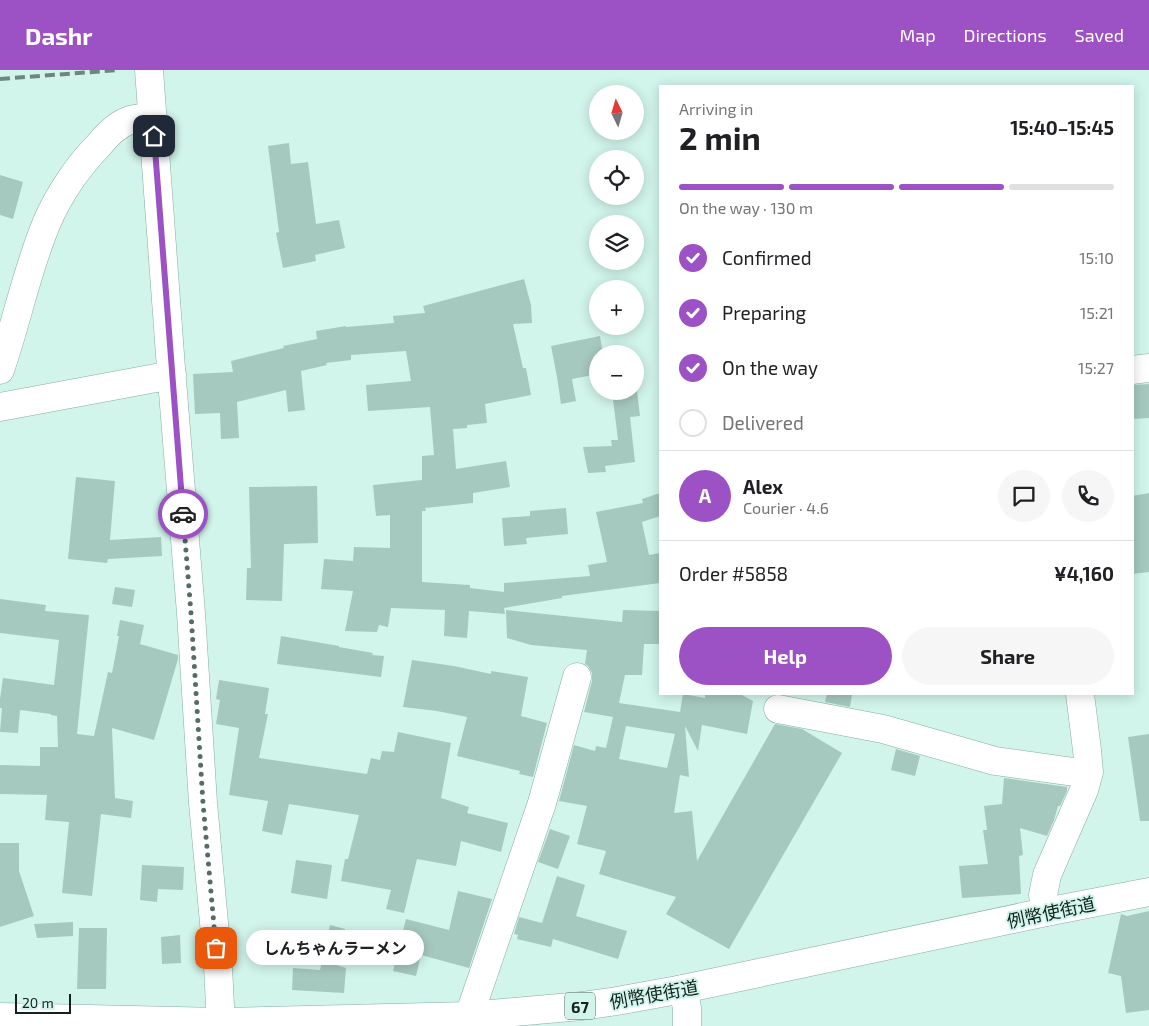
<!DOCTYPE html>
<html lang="en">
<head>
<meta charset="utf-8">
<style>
	body { margin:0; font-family:"Exo 2","Noto Sans JP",sans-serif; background:#f6f6f6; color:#202124; height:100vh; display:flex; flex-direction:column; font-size:19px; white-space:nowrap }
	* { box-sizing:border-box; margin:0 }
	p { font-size:16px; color:#757577 }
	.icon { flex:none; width:28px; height:28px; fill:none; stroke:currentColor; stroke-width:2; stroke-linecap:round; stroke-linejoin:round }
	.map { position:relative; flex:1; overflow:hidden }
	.sheet { position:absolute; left:659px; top:15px; width:475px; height:610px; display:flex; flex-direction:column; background:#fff; border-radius:0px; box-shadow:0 2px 12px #0003 }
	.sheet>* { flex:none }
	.needle { width:32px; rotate:355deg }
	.tools { position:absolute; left:589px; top:15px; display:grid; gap:10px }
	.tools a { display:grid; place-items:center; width:55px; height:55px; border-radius:50%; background:#fff; box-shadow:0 2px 12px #0003; font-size:25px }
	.scale { position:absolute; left:15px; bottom:12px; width:56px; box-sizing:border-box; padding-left:5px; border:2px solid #14221e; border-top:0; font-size:14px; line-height:18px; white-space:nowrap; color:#14221e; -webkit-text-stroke:4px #d1f5eb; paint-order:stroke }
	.pin { position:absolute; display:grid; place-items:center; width:42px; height:42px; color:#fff; margin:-21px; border-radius:10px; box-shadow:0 2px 8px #0006 }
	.courier { position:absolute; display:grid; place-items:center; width:50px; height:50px; margin:-25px; border:4px solid #9c51c4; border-radius:50%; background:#fff; color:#222; box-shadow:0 1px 6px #0007 }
	.bubble { position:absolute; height:35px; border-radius:18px; background:#fff; box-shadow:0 2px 12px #0003; font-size:16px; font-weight:700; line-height:35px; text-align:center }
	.head em { font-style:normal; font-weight:700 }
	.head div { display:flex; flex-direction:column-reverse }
	.head { display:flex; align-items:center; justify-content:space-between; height:85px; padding:0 20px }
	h1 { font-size:32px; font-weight:700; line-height:38px }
	.bar { display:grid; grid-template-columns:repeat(4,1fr); gap:8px 5px; align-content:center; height:60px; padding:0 20px }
	.bar i { height:6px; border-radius:4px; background:#e0e0e0 }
	.bar .active { background:#9c51c4 }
	.bar p { grid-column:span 4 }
	.line { display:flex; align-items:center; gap:12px; padding:0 20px; border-top:1px solid #e0e0e0 }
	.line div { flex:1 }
	.round { display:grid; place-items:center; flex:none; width:52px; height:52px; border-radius:26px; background:#f6f6f6 }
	ol { padding:0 20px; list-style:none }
	li { display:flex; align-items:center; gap:15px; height:55px }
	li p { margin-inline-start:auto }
	li .icon { padding:5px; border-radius:50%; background:#9c51c4; color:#fff; stroke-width:4 }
	li:last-child { color:#757577 }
	li i { width:28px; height:28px; border:2px solid #e0e0e0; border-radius:50% }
	.cta { display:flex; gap:10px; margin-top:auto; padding:10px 20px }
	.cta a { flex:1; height:58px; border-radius:30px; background:#9c51c4; color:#fff; font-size:20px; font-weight:700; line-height:58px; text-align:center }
	.cta a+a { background:#f6f6f6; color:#202124 }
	header { display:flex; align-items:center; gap:30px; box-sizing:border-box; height:70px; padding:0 25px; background:#9c51c4; color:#fff }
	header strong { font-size:24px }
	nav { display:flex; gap:28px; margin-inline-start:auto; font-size:18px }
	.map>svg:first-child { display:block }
</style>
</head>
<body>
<header>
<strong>Dashr</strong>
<nav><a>Map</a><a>Directions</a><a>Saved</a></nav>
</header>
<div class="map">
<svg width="1149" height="956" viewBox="0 0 1149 956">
	<rect width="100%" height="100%" fill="#d1f5eb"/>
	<!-- building -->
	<path fill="#a6c9bf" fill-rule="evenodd" d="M 289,73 L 291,94 L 308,92 L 316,154 L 339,150 L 345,178 L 315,185 L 316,191 L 283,198 L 276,163 L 279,162 L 268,76 Z
		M 0,105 L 23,112 L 13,149 L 0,145 Z
		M 524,209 L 531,235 L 532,253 L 513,254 L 523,298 L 526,298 L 531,325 L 485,334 L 487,353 L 467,355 L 467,358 L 453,359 L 456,399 L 506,391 L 510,417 L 473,423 L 473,433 L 425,438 L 426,441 L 422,441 L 422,512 L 470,515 L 470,518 L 504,522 L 504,513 L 590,506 L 588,495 L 607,492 L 596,442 L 643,433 L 642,429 L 660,423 L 660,446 L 642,452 L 649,485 L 660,483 L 660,513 L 562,526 L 562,528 L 504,538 L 505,544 L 469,541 L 467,568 L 444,566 L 445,540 L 391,538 L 388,557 L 379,555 L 377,562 L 345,561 L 353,521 L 321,519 L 324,489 L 353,491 L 354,477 L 390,478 L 390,445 L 376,446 L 373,415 L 422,410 L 422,386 L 434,385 L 430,337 L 368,341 L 366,315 L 411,311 L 406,281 L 351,285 L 351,290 L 326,293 L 327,295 L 301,301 L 305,340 L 288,342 L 286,320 L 237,332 L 239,368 L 221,369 L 220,343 L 195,344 L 193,304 L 233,302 L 231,291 L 284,278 L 283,276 L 317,269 L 316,261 L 346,256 L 346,257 L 394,253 L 393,246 L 425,243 L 423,236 Z
		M 600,266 L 603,284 L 598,284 L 598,304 L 572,309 L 576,331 L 561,334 L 557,307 L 551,276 Z
		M 1149,314 L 1149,348 L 1132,349 L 1132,315 Z
		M 612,321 L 637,321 L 640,346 L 630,347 L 635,392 L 605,396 L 606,402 L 588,403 L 583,377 L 612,376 L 611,370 L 618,370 Z
		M 76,407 L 115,411 L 110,470 L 161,467 L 162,486 L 108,489 L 107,493 L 68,489 Z
		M 317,416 L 318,473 L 284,474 L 282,531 L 246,530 L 247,498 L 251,498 L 249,417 Z
		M 1149,423 L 1149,502 L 1132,504 L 1132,426 Z
		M 566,438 L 568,464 L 526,468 L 527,474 L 504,476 L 502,448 L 530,446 L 530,441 Z
		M 115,517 L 135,520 L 132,537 L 112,534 Z
		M 0,529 L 46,535 L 45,541 L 89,545 L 77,664 L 94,666 L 108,602 L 112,603 L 119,566 L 117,566 L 120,550 L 144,555 L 140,574 L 178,585 L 178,589 L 154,670 L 112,658 L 115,728 L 133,731 L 131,748 L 101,744 L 92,826 L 62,823 L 69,752 L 45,750 L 47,725 L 0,724 L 0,695 L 40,696 L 40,677 L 58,677 L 57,646 L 51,645 L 51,644 L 20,640 L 18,663 L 0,662 L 2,638 L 0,638 L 0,629 L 3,608 L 54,615 L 59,570 L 0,563 Z
		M 506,540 L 622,552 L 623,540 L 660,541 L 660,574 L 644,574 L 642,605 L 625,605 L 619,633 L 680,642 L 683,624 L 705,628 L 705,624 L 740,624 L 753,631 L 747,664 L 702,655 L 698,681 L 685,656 L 689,707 L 680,705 L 674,743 L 692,741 L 697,791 L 775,654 L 802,659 L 842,683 L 729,879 L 666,844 L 676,827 L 599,804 L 606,781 L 577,774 L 587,736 L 559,731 L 574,675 L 595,681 L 596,676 L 606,678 L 613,647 L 584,642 L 592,611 L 592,603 L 588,596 L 585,594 L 587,580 L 531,575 L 507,568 ZM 626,656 L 675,664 L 667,698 L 619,689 Z
		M 281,566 L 339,576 L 339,577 L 373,583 L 372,585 L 384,586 L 381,607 L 277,594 Z
		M 412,590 L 454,596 L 491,604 L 491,601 L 528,607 L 521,646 L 547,653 L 533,707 L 519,704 L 520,701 L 457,686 L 467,647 L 437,641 L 403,637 Z
		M 219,610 L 269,618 L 265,644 L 268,644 L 259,688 L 367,704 L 371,688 L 380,690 L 382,681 L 394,682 L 398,662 L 451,673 L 441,728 L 469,737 L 467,743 L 508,753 L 501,782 L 461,771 L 456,796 L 417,789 L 404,843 L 386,839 L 391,820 L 341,811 L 345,789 L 348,789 L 359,745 L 289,734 L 282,765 L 262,761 L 268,731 L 229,725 L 239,658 L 216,654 L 220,630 L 216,629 Z
		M 827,624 L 852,624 L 850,637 L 825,632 Z
		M 1149,664 L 1149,751 L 1140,751 L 1128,667 Z
		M 896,679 L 920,686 L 915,706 L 891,700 Z
		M 1004,708 L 1067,717 L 1067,721 L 1060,736 L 1058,736 L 1054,750 L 1047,766 L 1020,758 L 1023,785 L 1019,786 L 1021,824 L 962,828 L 959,796 L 988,794 L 983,760 L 987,760 L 984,736 L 1002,734 Z
		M 550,759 L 570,766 L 558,799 L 538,792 Z
		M 0,773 L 19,773 L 19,801 L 34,846 L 0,857 Z
		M 296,790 L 332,795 L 327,829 L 291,823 Z
		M 142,795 L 184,797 L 183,820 L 158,819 L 157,832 L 140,830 Z
		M 557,806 L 585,815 L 576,846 L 627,861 L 618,889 L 553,869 L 551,877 L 517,869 L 518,865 L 514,864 L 519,847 L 542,853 Z
		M 458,821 L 492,829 L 469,898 L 421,885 L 416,906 L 393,901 L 406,849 L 449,860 Z
		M 1149,841 L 1149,940 L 1126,943 L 1121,906 L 1108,903 L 1121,844 L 1127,846 Z
		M 73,852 L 73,866 L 37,868 L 34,854 Z
		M 330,855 L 345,859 L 336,895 L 346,898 L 344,923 L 292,920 L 293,898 L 320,900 Z
		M 79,858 L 107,858 L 106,919 L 77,919 Z
		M 180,865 L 181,893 L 162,894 L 161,867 Z"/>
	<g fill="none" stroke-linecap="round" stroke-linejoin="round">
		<!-- minor casing -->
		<g stroke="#89aba2" stroke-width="29">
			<path id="minor" d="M 149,0 L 171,298 L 191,543 L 203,733 L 218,896 L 221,956
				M 0,300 C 17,251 27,199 47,152 C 58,126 78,96 98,76 C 106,66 118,54 130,50 C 137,48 146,48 153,47
				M 1132,300 L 1149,298
				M 0,337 L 172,305
				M 778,639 L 883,659 L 995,691 L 1074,702 L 1089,702
				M 1046,842 L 1043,825 L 1047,805 L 1084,720 L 1089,702 L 1087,680 L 1080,624
				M 683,919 L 687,938 L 687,956
				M 469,946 L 542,733 L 577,607"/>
		</g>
		<!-- major casing -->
		<g stroke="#89aba2" stroke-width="29">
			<path id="major" d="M 0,947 L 221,952 L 469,946 L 582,936 L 617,931 L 683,919 L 1046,842 L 1149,822"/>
		</g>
		<!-- minor -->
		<use href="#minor" stroke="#fff" stroke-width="28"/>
		<!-- major -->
		<use href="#major" stroke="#fff" stroke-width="28"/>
		<!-- rail -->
		<path stroke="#6e8680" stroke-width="4" stroke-dasharray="10 5" stroke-linecap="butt" d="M 0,9 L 119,0"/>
	</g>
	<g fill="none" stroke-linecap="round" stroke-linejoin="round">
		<!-- done -->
		<path stroke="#566c66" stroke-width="5" stroke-dasharray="0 9" d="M 183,444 L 191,543 L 203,733 L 216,878"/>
		<!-- route -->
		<path stroke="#9c51c4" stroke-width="6" d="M 154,66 L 183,444"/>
	</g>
	<g text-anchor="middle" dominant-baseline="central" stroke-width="4" stroke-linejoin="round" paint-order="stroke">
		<!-- shield labels -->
		<rect fill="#d1f5eb" stroke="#4d615c" stroke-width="1" x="565" y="922.5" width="30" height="27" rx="4"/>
		<g font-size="16" font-weight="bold" fill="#14221e">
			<text x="580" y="936">67</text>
		</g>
		<!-- street labels -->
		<g font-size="18" fill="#14221e" stroke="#d1f5eb">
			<text transform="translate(1051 842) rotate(-12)">例幣使街道</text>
			<text transform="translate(654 924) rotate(-10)">例幣使街道</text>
		</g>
	</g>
</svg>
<div class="tools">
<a><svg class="needle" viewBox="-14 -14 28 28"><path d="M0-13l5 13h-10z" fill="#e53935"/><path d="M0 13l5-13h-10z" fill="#757577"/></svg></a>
<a><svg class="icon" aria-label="locate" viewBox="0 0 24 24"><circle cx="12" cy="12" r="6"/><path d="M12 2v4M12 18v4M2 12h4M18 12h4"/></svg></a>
<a><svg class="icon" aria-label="layers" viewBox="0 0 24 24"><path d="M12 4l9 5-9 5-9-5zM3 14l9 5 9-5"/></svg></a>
<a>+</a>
<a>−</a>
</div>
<div class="scale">20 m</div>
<div class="pin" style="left:216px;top:878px;background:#ea580c"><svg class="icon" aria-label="bag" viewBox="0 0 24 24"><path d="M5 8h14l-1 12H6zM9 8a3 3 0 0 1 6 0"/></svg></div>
<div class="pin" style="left:154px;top:66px;background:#1f2937"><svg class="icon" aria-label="home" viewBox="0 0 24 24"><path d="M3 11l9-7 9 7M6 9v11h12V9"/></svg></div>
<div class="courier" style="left:183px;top:444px"><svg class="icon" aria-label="car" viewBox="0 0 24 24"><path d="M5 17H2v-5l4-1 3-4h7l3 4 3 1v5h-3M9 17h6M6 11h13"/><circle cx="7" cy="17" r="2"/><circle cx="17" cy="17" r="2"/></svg></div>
<div class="bubble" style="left:246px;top:860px;width:178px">しんちゃんラーメン</div>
<section class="sheet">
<div class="head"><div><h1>2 min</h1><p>Arriving in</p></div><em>15:40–15:45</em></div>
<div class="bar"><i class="active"></i><i class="active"></i><i class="active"></i><i></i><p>On the way · 130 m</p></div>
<ol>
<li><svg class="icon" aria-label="check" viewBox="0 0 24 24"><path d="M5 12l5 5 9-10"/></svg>Confirmed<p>15:10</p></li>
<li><svg class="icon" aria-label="check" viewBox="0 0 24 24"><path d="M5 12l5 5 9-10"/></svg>Preparing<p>15:21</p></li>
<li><svg class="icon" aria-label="check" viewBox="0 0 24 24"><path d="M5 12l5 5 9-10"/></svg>On the way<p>15:27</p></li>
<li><i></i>Delivered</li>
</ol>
<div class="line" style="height:90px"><b class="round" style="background:#9c51c4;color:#fff">A</b><div><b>Alex</b><p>Courier · 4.6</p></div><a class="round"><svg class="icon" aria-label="chat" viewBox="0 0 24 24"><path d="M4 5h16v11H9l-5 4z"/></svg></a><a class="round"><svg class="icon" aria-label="phone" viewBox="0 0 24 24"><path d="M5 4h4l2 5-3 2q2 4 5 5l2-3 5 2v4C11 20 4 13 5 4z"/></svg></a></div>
<div class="line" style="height:65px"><div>Order #5858</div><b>¥4,160</b></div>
<div class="cta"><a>Help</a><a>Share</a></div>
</section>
</div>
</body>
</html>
